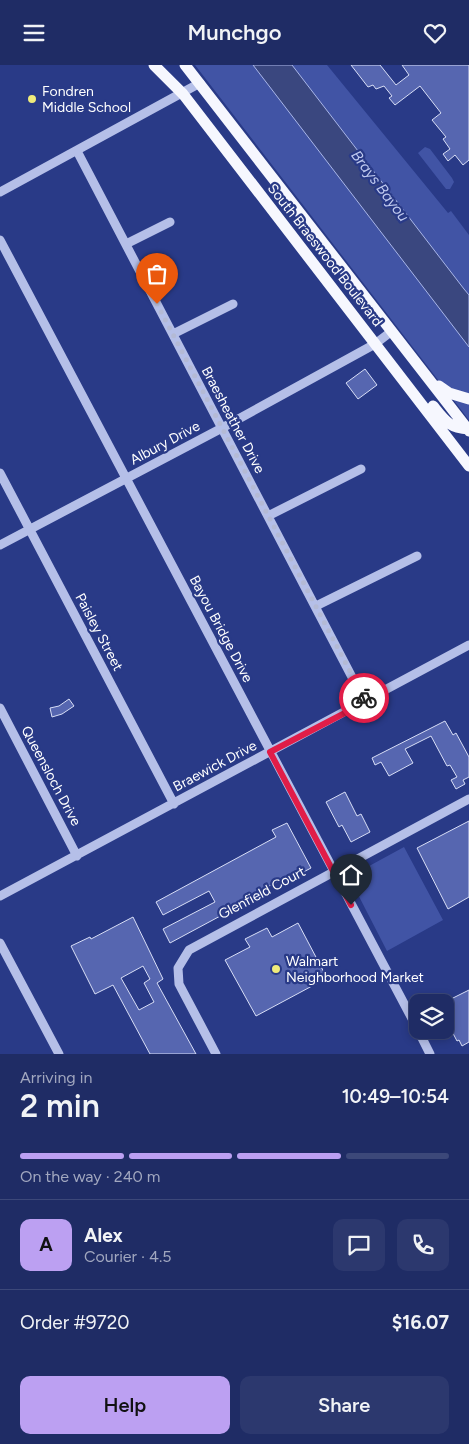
<!DOCTYPE html>
<html lang="en">
<head>
<meta charset="utf-8">
<style>
	body { margin:0; font-family:Figtree,sans-serif; background:#2c386e; color:#f1f3f6; height:100vh; display:flex; flex-direction:column; font-size:19px; white-space:nowrap }
	* { box-sizing:border-box; margin:0 }
	p { font-size:16px; color:#a1a7bf }
	.icon { flex:none; width:28px; height:28px; fill:none; stroke:currentColor; stroke-width:2; stroke-linecap:round; stroke-linejoin:round }
	.map { position:relative; height:989px; overflow:hidden }
	.drawer { display:flex; flex-direction:column; background:#1f2c65; flex:1 }
	.drawer>* { flex:none }
	.tools { position:absolute; left:409px; top:929px; display:grid; gap:10px }
	.tools a { display:grid; place-items:center; width:45px; height:45px; border-radius:10px; background:#1f2c65; box-shadow:0 2px 8px #0003,0 0 0 1px #3c4879; font-size:25px }
	.pin { position:absolute; display:grid; place-items:center; width:42px; height:42px; color:#fff; margin:-51px -21px; border-radius:50% 50% 50% 0; rotate:-45deg; box-shadow:0 0 5px #0007 }
	.pin .icon { rotate:45deg }
	.courier { position:absolute; display:grid; place-items:center; width:50px; height:50px; margin:-25px; border:4px solid #e11d48; border-radius:50%; background:#fff; color:#222; box-shadow:0 1px 6px #0007 }
	.head em { font-style:normal; font-weight:600 }
	.head div { display:flex; flex-direction:column-reverse }
	.head { display:flex; align-items:center; justify-content:space-between; height:85px; padding:0 20px }
	h1 { font-size:32px; font-weight:600; line-height:38px }
	.bar { display:grid; grid-template-columns:repeat(4,1fr); gap:8px 5px; align-content:center; height:60px; padding:0 20px }
	.bar i { height:6px; border-radius:4px; background:#3c4879 }
	.bar .on { background:#bca0f2 }
	.bar p { grid-column:span 4 }
	.line { display:flex; align-items:center; gap:12px; padding:0 20px; border-top:1px solid #3c4879 }
	.line div { flex:1 }
	.round { display:grid; place-items:center; flex:none; width:52px; height:52px; border-radius:10px; background:#2c386e }
	.action { display:flex; gap:10px; margin-top:auto; padding:10px 20px }
	.action a { flex:1; height:58px; border-radius:10px; background:#bca0f2; color:#111; font-size:20px; font-weight:600; line-height:58px; text-align:center }
	.action a+a { background:#2c386e; color:#f1f3f6 }
	header { display:flex; justify-content:space-between; align-items:center; height:65px; padding:0 20px; background:#1f2c65; font-size:22px; font-weight:600 }
	.map>svg:first-child { display:block }
</style>
</head>
<body>
<header><svg class="icon" aria-label="menu" viewBox="0 0 24 24"><path d="M4 6h16M4 12h16M4 18h16"/></svg>Munchgo<svg class="icon" aria-label="heart" viewBox="0 0 24 24"><path d="M12 20l-8-8c-3-5 5-10 8-4 3-6 11-1 8 4z"/></svg></header>
<div class="map">
<svg width="469" height="989" viewBox="0 0 469 989">
	<rect width="100%" height="100%" fill="#293a87"/>
	<!-- green -->
	<path fill="#4154a5" d="M 195,0 L 327,0 L 448,148 L 451,146 L 469,170 L 469,355 Z
		M 425,82 L 430,84 L 452,113 L 454,117 L 450,124 L 446,124 L 418,88 Z
		M 404,782 L 443,855 L 387,886 L 349,812 Z"/>
	<!-- water -->
	<path fill="#3a477f" stroke="#a9b6e8" d="M 253,0 L 292,0 L 464,224 L 469,230 L 469,282 Z"/>
	<!-- building -->
	<path fill="#5666b0" stroke="#d8def6" fill-rule="evenodd" d="M 351,0 L 380,0 L 396,20 L 409,10 L 402,0 L 469,0 L 469,95 L 463,100 L 455,90 L 448,96 L 443,89 L 450,84 L 443,74 L 446,72 L 432,55 L 441,48 L 420,21 L 395,40 L 389,33 L 392,31 L 384,21 L 376,24 L 373,20 L 368,22 Z
		M 365,304 L 377,320 L 358,334 L 346,318 Z
		M 69,634 L 74,641 L 62,649 L 52,652 L 50,643 L 59,641 Z
		M 445,656 L 453,670 L 456,668 L 469,692 L 469,712 L 463,715 L 465,719 L 456,724 L 451,715 L 457,712 L 450,700 L 447,701 L 431,671 L 405,684 L 413,698 L 389,711 L 381,697 L 375,700 L 372,693 Z
		M 345,727 L 357,751 L 361,749 L 370,767 L 351,777 L 342,760 L 339,762 L 326,737 Z
		M 469,756 L 469,832 L 448,844 L 417,783 Z
		M 287,758 L 311,803 L 296,811 L 294,808 L 235,839 L 237,842 L 170,878 L 163,864 L 215,837 L 209,826 L 163,850 L 156,837 L 276,772 L 272,765 Z
		M 133,852 L 163,914 L 157,918 L 196,989 L 150,989 L 113,920 L 95,929 L 71,881 L 90,872 L 91,874 ZM 143,901 L 150,914 L 144,918 L 154,937 L 139,945 L 121,913 Z
		M 298,858 L 327,913 L 256,951 L 225,895 L 250,882 L 245,874 L 267,863 L 272,872 Z
		M 469,925 L 469,977 L 462,981 L 459,975 L 457,976 L 445,953 L 445,937 Z"/>
	<g fill="none" stroke-linecap="round" stroke-linejoin="round">
		<!-- minor -->
		<path stroke="#b5bfe8" stroke-width="9" d="M 77,86 L 365,637
			M 0,127 L 200,18
			M 0,175 L 418,965
			M 126,179 L 170,157
			M 173,269 L 233,239
			M 0,408 L 174,739
			M 268,451 L 361,404
			M 0,480 L 222,363 L 375,279 L 392,266
			M 316,541 L 417,491
			M 0,643 L 77,791
			M 0,831 L 469,580
			M 0,878 L 59,989
			M 418,965 L 430,989
			M 216,989 L 179,919 L 178,903 L 189,885 L 469,734"/>
		<!-- major -->
		<path stroke="#f6f7fe" stroke-width="11" d="M 154,0 L 183,29 L 469,401
			M 185,0 L 469,366
			M 439,321 L 449,328 L 469,334
			M 433,341 C 445,356 449,363 469,364"/>
	</g>
	<g fill="none" stroke-linecap="round" stroke-linejoin="round">
		<!-- done -->
		<path stroke="#b4bad5" stroke-width="5" stroke-dasharray="0 9" d="M 157,239 L 364,633"/>
		<!-- route -->
		<path stroke="#e11d48" stroke-width="6" d="M 351,840 L 270,687 L 366,637 L 364,633"/>
	</g>
	<!-- markers -->
	<g fill="#efeb7b" stroke="#293a87" stroke-width="2">
		<circle cx="32" cy="34" r="5"/>
		<circle cx="276" cy="904" r="5"/>
	</g>
	<g text-anchor="middle" dominant-baseline="central" stroke-width="4.5" stroke-linejoin="round" paint-order="stroke">
		<!-- poi labels -->
		<g font-size="14" fill="#fff" stroke="#293a87" text-anchor="start">
			<text x="42" y="26">Fondren<tspan x="42" dy="16">Middle School</tspan></text>
			<text x="286" y="896">Walmart<tspan x="286" dy="16">Neighborhood Market</tspan></text>
		</g>
		<!-- street labels -->
		<g font-size="14" fill="#fff" stroke="#293a87">
			<text transform="translate(325 190) rotate(52)">South Braeswood Boulevard</text>
			<text transform="translate(233 355) rotate(62)">Braesheather Drive</text>
			<text transform="translate(165 378) rotate(-28)">Albury Drive</text>
			<text transform="translate(221 564) rotate(62)">Bayou Bridge Drive</text>
			<text transform="translate(99 567) rotate(62)">Paisley Street</text>
			<text transform="translate(215 701) rotate(-28)">Braewick Drive</text>
			<text transform="translate(51 711) rotate(62)">Queensloch Drive</text>
			<text transform="translate(262 828) rotate(-28)">Glenfield Court</text>
		</g>
		<!-- water labels -->
		<g font-size="15" font-style="italic" fill="#c0caef" stroke="#293a87">
			<text transform="translate(380 121) rotate(53)">Brays Bayou</text>
		</g>
	</g>
</svg>
<div class="tools">
<a><svg class="icon" aria-label="layers" viewBox="0 0 24 24"><path d="M12 4l9 5-9 5-9-5zM3 14l9 5 9-5"/></svg></a>
</div>
<div class="pin" style="left:157px;top:239px;background:#ea580c"><svg class="icon" aria-label="bag" viewBox="0 0 24 24"><path d="M5 8h14l-1 12H6zM9 8a3 3 0 0 1 6 0"/></svg></div>
<div class="pin" style="left:351px;top:840px;background:#1f2937"><svg class="icon" aria-label="home" viewBox="0 0 24 24"><path d="M3 11l9-7 9 7M6 9v11h12V9"/></svg></div>
<div class="courier" style="left:364px;top:633px"><svg class="icon" aria-label="bike" viewBox="0 0 24 24"><circle cx="6" cy="16" r="4"/><circle cx="18" cy="16" r="4"/><path d="M6 16l4-8h5l3 8M10 8l3 8H6M13 5h3"/></svg></div>
</div>
<section class="drawer">
<div class="head"><div><h1>2 min</h1><p>Arriving in</p></div><em>10:49–10:54</em></div>
<div class="bar"><i class="on"></i><i class="on"></i><i class="on"></i><i></i><p>On the way · 240 m</p></div>
<div class="line" style="height:90px"><b class="round" style="background:#bca0f2;color:#111">A</b><div><b>Alex</b><p>Courier · 4.5</p></div><a class="round"><svg class="icon" aria-label="chat" viewBox="0 0 24 24"><path d="M4 5h16v11H9l-5 4z"/></svg></a><a class="round"><svg class="icon" aria-label="phone" viewBox="0 0 24 24"><path d="M5 4h4l2 5-3 2q2 4 5 5l2-3 5 2v4C11 20 4 13 5 4z"/></svg></a></div>
<div class="line" style="height:65px"><div>Order #9720</div><b>$16.07</b></div>
<div class="action"><a>Help</a><a>Share</a></div>
</section>
</body>
</html>
